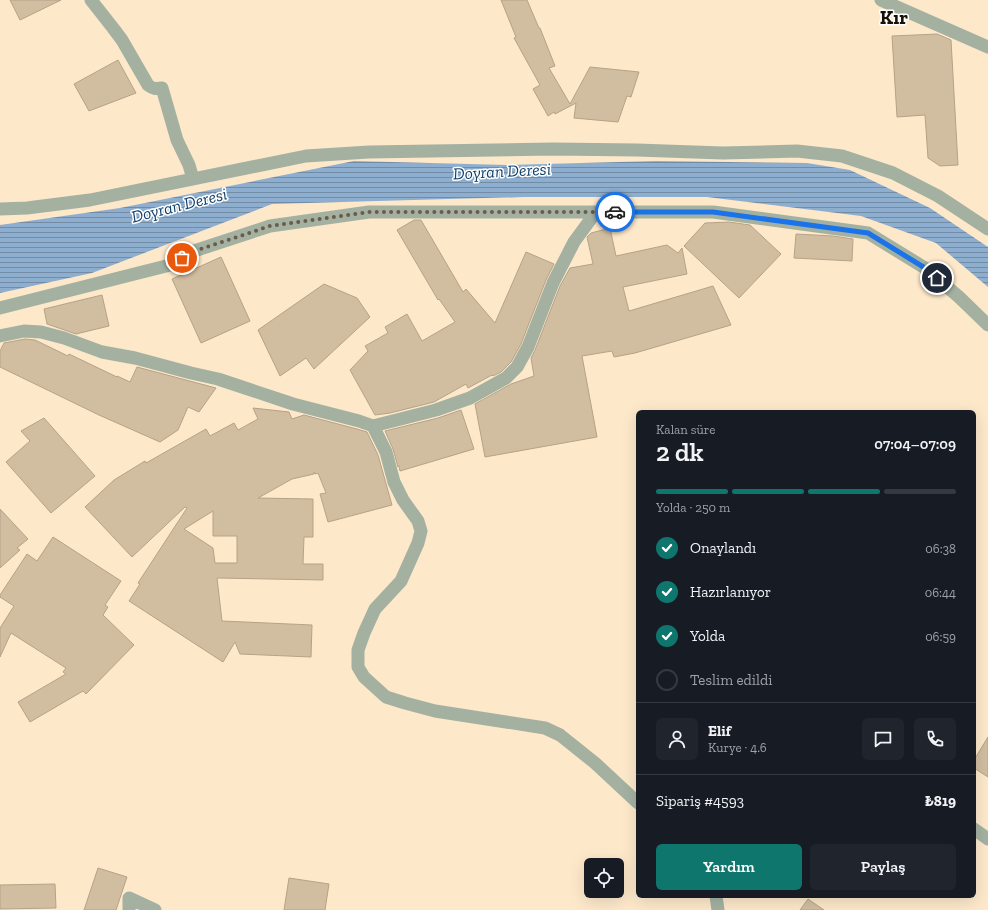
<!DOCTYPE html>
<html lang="tr">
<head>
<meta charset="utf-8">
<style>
	body { margin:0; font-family:"Zilla Slab",serif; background:#20242c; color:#f1f3f6; height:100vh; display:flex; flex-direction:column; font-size:15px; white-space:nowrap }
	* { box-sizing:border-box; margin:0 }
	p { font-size:13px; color:#9ea1a6 }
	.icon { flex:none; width:22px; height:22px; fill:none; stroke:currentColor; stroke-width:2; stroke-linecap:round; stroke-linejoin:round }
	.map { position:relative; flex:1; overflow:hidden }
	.side { position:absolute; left:636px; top:410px; width:340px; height:488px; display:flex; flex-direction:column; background:#171b24; border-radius:6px; box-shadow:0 4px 16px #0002 }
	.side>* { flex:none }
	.buttons { position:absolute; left:584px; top:858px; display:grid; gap:8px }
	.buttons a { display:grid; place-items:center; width:40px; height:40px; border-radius:6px; background:#171b24; box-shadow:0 4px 16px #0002; font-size:20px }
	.pin { position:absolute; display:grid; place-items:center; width:34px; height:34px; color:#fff; margin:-17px; border:2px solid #fff; border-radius:50%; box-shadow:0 1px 4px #0007 }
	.courier { position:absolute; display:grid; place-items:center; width:40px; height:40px; margin:-20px; border:3px solid #1a73e8; border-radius:50%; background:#fff; color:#222; box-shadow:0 1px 5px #0007 }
	.headline em { font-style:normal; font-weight:600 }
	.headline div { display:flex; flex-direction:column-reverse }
	.headline { display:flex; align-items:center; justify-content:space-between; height:68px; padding:0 20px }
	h1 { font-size:26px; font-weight:600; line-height:30px }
	.bar { display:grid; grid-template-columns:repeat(4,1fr); gap:6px 4px; align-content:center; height:48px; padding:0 20px }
	.bar i { height:5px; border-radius:3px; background:#363941 }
	.bar .current { background:#0f766e }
	.bar p { grid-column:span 4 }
	.line { display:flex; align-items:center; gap:10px; padding:0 20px; border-top:1px solid #363941 }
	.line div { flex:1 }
	.round { display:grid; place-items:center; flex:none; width:42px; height:42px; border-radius:6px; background:#20242c }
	ol { padding:0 20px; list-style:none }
	li { display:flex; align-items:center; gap:12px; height:44px }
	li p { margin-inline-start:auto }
	li .icon { padding:4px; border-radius:50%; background:#0f766e; color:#fff; stroke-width:4 }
	li:last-child { color:#9ea1a6 }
	li i { width:22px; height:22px; border:2px solid #363941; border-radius:50% }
	.primary-button { display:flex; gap:8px; margin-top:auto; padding:8px 20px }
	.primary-button a { flex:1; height:46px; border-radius:6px; background:#0f766e; color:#fff; font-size:16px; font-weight:600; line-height:46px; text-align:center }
	.primary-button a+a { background:#20242c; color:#f1f3f6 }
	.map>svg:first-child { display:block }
</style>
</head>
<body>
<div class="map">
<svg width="988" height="910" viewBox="0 0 988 910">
	<defs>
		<pattern id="water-rules" width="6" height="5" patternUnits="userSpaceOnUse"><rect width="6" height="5" fill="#8eaecf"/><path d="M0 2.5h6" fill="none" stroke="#738ca6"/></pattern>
	</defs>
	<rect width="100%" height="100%" fill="#fde8ca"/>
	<!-- water -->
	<path fill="url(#water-rules)" d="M 354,161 L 507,165 L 656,161 L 807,163 L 850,170 L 930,208 L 988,247 L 988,287 L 936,243 L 861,216 L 707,197 L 523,197 L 272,204 L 92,273 L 0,293 L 0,225 L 120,208 Z"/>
	<!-- building -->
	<path fill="#d1bda0" stroke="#b6a286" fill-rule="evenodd" d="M 10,0 L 61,0 L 20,20 Z
		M 501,0 L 527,0 L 539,28 L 540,28 L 555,66 L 549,68 L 570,104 L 590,67 L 639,72 L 631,97 L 627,96 L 618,122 L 574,118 L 576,103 L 555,114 L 554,112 L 548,116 L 533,89 L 540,85 L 514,38 L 516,37 Z
		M 937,34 L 951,40 L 958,165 L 940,166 L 928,158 L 925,115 L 897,117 L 892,36 Z
		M 118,60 L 136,93 L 89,111 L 74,84 Z
		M 414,220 L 421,220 L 463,292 L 466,289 L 495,323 L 526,252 L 554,264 L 546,280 L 521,344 L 511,362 L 501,372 L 493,376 L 492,375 L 468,388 L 466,384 L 434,402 L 390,413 L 375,415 L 350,370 L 368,351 L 365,346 L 388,333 L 385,327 L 407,314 L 422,341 L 455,322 L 439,299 L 438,300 L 397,230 Z
		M 729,222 L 750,225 L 781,254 L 739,298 L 684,246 L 705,223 Z
		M 610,228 L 616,256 L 667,245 L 678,253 L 682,248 L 687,274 L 623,287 L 629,311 L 713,286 L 731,325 L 635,353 L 614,357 L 612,351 L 582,356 L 597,437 L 485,457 L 475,404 L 511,384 L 534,376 L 531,358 L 535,350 L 560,286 L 570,268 L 593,264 L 587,237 L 591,233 Z
		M 796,234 L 833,236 L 853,239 L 852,261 L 794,258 Z
		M 221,257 L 250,321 L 201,343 L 172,279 Z
		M 324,284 L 357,298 L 370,317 L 314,369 L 306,358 L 280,376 L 258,330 Z
		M 102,295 L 109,326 L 76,334 L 47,324 L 44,309 Z
		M 25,339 L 35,340 L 68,356 L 69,354 L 117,377 L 117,376 L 130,382 L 137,367 L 216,388 L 199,412 L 188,407 L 178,430 L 160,442 L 99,415 L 0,367 L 0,351 L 4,343 Z
		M 253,408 L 289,412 L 292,419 L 304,415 L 357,429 L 367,432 L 378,455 L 392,505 L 328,522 L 320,494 L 326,493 L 318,473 L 315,474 L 314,472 L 314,474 L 292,479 L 258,498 L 313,499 L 313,537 L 304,537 L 303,564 L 323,564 L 323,580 L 217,578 L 222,621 L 312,625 L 311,657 L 240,654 L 235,642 L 223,662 L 129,601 L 140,584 L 138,583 L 187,508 L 185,507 L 132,557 L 85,507 L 114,480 L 145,461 L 146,463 L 206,429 L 210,436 L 234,423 L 238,430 L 258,419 ZM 213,511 L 213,536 L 237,536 L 237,563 L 215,563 L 213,548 L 184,529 Z
		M 461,410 L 474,449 L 400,471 L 399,466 L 398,467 L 393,449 L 385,431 L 438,418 Z
		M 44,418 L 95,476 L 51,513 L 6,462 L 30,441 L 21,431 Z
		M 0,509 L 28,539 L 17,548 L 20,550 L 0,568 Z
		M 53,537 L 121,581 L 105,605 L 108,607 L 103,615 L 134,645 L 86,694 L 83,691 L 30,722 L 18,702 L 66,674 L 63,672 L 66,668 L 11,633 L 0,657 L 0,628 L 14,606 L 0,597 L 0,595 L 27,554 L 37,561 Z
		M 988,737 L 988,777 L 974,768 L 974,760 Z
		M 98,868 L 127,877 L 116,910 L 84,910 Z
		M 289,878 L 329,884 L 325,910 L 284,910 Z
		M 55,884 L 56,908 L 0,909 L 0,885 Z
		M 808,899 L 824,910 L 800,910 Z"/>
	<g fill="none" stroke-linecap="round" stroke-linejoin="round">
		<!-- minor -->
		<path stroke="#a4b1a1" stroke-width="13" d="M 91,0 L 113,28 L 122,40 L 148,85 C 153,89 156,89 162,88 L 177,140 L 189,165 L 193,179
			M 881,0 L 988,47
			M 0,209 L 27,208 L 90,200 L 306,156 L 369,152 L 553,149 L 637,150 L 723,153 L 797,151 L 842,156 L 893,173 L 938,196 L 988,229
			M 0,308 L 174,264 L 191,252 L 270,226 L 369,212 L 713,212 L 868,233 L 925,268 L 959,297 L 988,325
			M 0,336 L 24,331 L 41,332 L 64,338 L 102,352 L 135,358 L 191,373 L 218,379 L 293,404 L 359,421 L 373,426 L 386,452 L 394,482 L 403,500 L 418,521 L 421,531 L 418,543 L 401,581 L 375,609 L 364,633 L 358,650 L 358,667 L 364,677 L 386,697 L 405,703 L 435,711 L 545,728 L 560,735 L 595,763 L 638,803
			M 373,426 L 436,410 L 470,398 L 506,378 L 517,367 L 528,347 L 553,283 L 574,242 L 596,212
			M 974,829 L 988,839
			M 716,896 L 718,910
			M 129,910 L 129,898 L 155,910"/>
	</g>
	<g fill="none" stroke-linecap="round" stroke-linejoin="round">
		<!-- done -->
		<path stroke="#685c4b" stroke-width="4" stroke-dasharray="0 7.2" d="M 182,258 L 192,252 L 270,226 L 369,212 L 615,212"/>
		<!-- route -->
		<path stroke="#1a73e8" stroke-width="5" d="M 615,212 L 713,212 L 868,233 L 925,268 L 937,278"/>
	</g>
	<g text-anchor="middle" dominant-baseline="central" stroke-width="3" stroke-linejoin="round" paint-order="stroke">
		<!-- water labels -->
		<g font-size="17" font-style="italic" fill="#0e3e69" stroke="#fff">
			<text transform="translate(502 171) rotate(-3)">Doyran Deresi</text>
			<text transform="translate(179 205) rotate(-14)">Doyran Deresi</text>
		</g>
		<!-- district labels -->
		<g font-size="20" font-weight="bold" fill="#181107" stroke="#fff">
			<text x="894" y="17">Kır</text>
		</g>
	</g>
</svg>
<div class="buttons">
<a><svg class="icon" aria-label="locate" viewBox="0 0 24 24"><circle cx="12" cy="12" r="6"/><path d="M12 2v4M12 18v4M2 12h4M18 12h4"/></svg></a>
</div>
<div class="pin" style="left:182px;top:258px;background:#ea580c"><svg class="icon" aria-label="bag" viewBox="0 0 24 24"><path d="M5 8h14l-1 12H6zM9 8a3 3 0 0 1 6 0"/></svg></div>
<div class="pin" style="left:937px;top:278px;background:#1f2937"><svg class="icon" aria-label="home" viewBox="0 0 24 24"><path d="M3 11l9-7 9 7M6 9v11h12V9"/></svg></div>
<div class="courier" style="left:615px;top:212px"><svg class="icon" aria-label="car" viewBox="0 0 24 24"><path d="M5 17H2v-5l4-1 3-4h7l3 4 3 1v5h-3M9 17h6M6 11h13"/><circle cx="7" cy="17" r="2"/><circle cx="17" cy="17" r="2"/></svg></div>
<section class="side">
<div class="headline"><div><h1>2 dk</h1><p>Kalan süre</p></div><em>07:04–07:09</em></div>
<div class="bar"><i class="current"></i><i class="current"></i><i class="current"></i><i></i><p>Yolda · 250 m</p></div>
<ol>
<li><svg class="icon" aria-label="check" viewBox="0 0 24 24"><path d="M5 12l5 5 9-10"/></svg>Onaylandı<p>06:38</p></li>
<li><svg class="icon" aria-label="check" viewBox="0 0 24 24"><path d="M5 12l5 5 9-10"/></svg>Hazırlanıyor<p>06:44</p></li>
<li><svg class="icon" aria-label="check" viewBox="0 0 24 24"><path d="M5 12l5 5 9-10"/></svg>Yolda<p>06:59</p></li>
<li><i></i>Teslim edildi</li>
</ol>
<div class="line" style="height:72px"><a class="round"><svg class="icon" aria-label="person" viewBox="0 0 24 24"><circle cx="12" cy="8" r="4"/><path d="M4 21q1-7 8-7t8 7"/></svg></a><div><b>Elif</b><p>Kurye · 4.6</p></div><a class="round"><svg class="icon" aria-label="chat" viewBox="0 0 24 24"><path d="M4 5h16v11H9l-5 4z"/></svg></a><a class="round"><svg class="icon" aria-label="phone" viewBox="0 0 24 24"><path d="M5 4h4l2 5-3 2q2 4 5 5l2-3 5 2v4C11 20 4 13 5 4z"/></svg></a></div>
<div class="line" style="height:52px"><div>Sipariş #4593</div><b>₺819</b></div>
<div class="primary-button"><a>Yardım</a><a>Paylaş</a></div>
</section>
</div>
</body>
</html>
